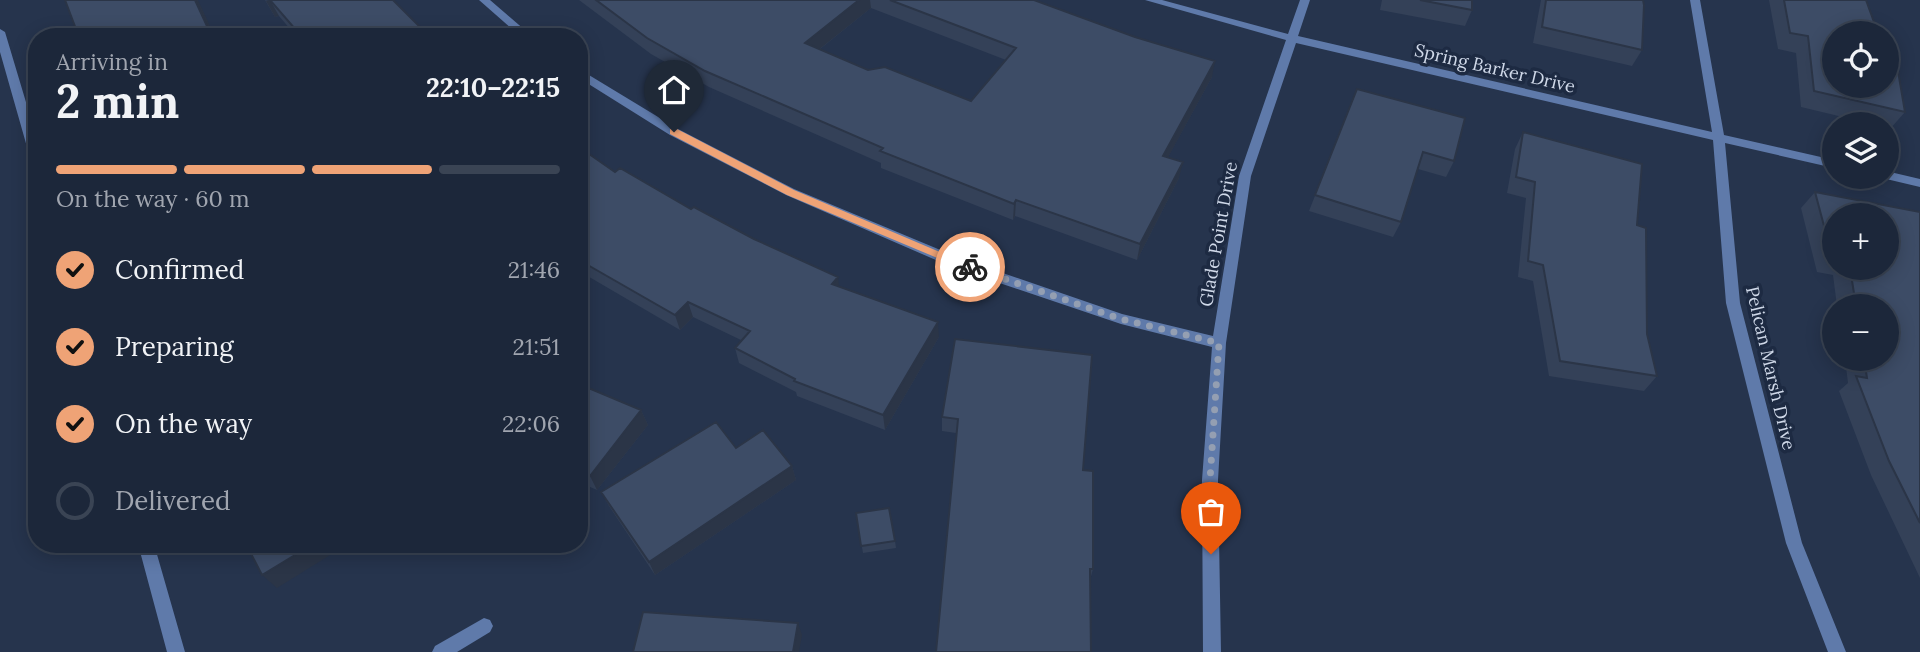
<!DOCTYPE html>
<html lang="en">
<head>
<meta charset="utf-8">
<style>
	body { margin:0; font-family:Lora,serif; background:#293345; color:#f1f3f6; height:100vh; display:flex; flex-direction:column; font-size:26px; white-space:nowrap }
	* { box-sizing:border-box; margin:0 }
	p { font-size:23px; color:#a0a5af }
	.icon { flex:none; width:38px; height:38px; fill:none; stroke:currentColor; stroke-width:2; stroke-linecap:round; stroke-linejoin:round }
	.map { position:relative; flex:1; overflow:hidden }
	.panel { position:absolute; left:28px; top:28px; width:560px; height:525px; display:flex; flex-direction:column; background:#1c273a; border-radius:28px; box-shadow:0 4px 18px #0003,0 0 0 2px #3a4454 }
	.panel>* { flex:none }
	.controls { position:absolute; left:1822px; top:21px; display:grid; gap:14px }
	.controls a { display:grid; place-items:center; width:77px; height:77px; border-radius:50%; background:#1c273a; box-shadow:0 4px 18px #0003,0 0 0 2px #3a4454; font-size:35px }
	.pin { position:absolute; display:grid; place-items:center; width:60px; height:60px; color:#fff; margin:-72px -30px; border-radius:50% 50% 50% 0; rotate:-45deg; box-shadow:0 0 7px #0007 }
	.pin .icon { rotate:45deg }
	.courier { position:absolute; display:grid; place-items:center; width:70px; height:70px; margin:-35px; border:5px solid #efa376; border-radius:50%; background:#fff; color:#222; box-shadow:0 2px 9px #0007 }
	.summary em { font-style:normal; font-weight:800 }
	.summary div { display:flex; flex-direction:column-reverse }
	.summary { display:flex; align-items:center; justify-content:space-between; height:119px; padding:0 28px }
	h1 { font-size:46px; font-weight:800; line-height:52px }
	.bar { display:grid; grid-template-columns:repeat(4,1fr); gap:10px 7px; align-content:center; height:84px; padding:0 28px }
	.bar i { height:9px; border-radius:5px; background:#3a4454 }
	.bar .active { background:#efa376 }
	.bar p { grid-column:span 4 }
	ol { padding:0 28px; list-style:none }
	li { display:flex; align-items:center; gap:21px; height:77px }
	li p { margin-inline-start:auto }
	li .icon { padding:7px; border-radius:50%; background:#efa376; color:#111; stroke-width:4 }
	li:last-child { color:#a0a5af }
	li i { width:38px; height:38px; border:4px solid #3a4454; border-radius:50% }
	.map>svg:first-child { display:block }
</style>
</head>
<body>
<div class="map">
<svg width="1920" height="652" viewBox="0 0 1920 652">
	<rect width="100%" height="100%" fill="#26344d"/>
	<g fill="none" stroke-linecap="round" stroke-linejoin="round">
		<!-- street -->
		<path fill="#5f7aaa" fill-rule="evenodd" d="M 479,0 L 490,0 L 533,37 L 521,37 Z
			M 1145,0 L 1162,0 L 1288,34 L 1300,0 L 1310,0 L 1298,36 L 1712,132 L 1690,0 L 1700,0 L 1724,135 L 1834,160 L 1834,168 L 1725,143 L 1740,303 L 1802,543 L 1846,652 L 1828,652 L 1786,543 L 1726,303 L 1713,140 L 1296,43 L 1251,176 L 1226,343 L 1218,480 L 1221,652 L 1203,652 L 1202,480 L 1212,347 L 1121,324 L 952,267 L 786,195 L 670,135 L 579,78 L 579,69 L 678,129 L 794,189 L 962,259 L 1122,314 L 1213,336 L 1239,176 L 1286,40 Z
			M 0,29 L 5,32 L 37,139 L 37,165 L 31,161 L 0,52 Z
			M 1886,171 L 1920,179 L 1920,187 L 1882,178 L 1886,177 Z
			M 138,544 L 154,544 L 185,652 L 167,652 Z
			M 484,618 L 490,620 L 493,626 L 490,632 L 457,652 L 432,652 L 435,646 Z"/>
	</g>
	<!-- wall -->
	<path fill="#344158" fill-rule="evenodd" d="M 265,0 L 420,27 L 432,37 L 297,37 L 279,16 L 275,17 Z
		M 579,0 L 1034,0 L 1212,77 L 1168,157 L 1179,178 L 1137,260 L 1015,216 L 1013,220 L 881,168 L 881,163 L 709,87 L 651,54 ZM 871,8 L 1006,60 L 971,101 L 868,70 L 820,49 Z
		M 1382,0 L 1472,0 L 1472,10 L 1465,26 L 1380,10 Z
		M 1541,0 L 1643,0 L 1642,50 L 1632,66 L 1533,43 Z
		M 1769,0 L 1866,0 L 1905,112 L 1890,129 L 1886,128 L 1886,124 L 1872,124 L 1801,107 L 1796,53 L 1778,49 Z
		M 1357,89 L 1454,161 L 1446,177 L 1418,169 L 1401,222 L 1393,237 L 1309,211 Z
		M 1523,132 L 1637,225 L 1647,334 L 1657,376 L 1644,391 L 1549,376 L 1533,281 L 1518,277 L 1526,198 L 1507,193 L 1515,149 Z
		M 579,147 L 615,172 L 691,209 L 839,287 L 939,337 L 885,430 L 797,396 L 796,392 L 739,363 L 735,348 L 741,340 L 693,317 L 680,330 L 579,271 Z
		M 1815,192 L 1920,212 L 1920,578 L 1871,475 L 1839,391 L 1848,383 L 1845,359 L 1886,359 L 1886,306 L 1837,306 L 1833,275 L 1817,272 L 1801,208 ZM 1834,215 L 1886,268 L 1834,268 Z
		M 955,339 L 1093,569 L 1090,580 L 956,433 L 942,431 L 942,417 Z
		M 579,384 L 641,410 L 648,425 L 597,490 L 579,482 Z
		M 736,448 L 792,466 L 796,480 L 655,575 L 609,506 L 601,492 Z
		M 856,513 L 895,541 L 896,548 L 863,553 Z"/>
	<!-- shaded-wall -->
	<path fill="#2b3547" d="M 195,0 L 198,0 L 215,37 L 212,37 Z
		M 270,0 L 279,16 L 275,17 L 266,1 Z
		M 859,0 L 870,0 L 871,8 L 807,59 L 805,43 Z
		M 1215,61 L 1212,77 L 1160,172 L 1163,156 Z
		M 1183,162 L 1179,178 L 1137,260 L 1140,244 Z
		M 1016,200 L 1015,216 L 1013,220 L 1014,204 Z
		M 838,277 L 840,293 L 832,284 Z
		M 688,302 L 693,317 L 680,330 L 675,315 Z
		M 938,322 L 939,337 L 885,430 L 883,415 Z
		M 641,410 L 648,425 L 597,490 L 590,476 Z
		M 792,466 L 796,480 L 655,575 L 649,562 Z
		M 313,544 L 348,544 L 277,588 L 262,575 Z
		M 798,623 L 802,635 L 799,652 L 793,652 Z"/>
	<!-- building -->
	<path fill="#3d4c66" stroke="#2b3547" stroke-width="2" d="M 65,0 L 195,0 L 212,37 L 79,37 Z
		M 270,0 L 393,0 L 420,27 L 432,37 L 302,37 Z
		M 596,0 L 859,0 L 805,43 L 868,70 L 885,67 L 971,101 L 1016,48 L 890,0 L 1034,0 L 1135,37 L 1215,61 L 1163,156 L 1183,162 L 1140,244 L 1016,200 L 1014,204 L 880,151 L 883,148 L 705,71 L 647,38 Z
		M 1420,0 L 1472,0 L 1472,10 Z
		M 1546,0 L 1643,0 L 1644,5 L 1642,50 L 1542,27 Z
		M 1784,0 L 1866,0 L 1878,33 L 1834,33 L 1834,86 L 1886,86 L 1886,58 L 1888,63 L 1897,65 L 1905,112 L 1814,91 L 1808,36 L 1790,33 Z
		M 1357,89 L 1465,118 L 1454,161 L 1423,152 L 1401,222 L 1315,195 Z
		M 1523,132 L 1642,164 L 1637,225 L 1646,228 L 1647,334 L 1657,376 L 1560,361 L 1543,265 L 1528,261 L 1535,182 L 1516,177 Z
		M 579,147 L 615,172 L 620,168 L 691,209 L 694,207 L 754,239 L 838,277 L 832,284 L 938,322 L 883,415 L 794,381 L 795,379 L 735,348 L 750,331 L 688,302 L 675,315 L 579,260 Z
		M 1815,192 L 1920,212 L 1920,523 L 1889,461 L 1856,376 L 1867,378 L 1864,359 L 1886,359 L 1886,306 L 1856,306 L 1850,268 L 1886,268 L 1886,215 L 1834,215 L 1834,256 L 1832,256 Z
		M 955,339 L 1092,355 L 1083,470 L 1093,471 L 1093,569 L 1090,569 L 1091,652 L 936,652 L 958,419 L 942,417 Z
		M 579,384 L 641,410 L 590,476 L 579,471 Z
		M 716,422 L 736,448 L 763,430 L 792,466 L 649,562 L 601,492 Z
		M 889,508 L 895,541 L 861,546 L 856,513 Z
		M 246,544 L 313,544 L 262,575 Z
		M 643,612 L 798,623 L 793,652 L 633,652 Z"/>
	<!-- route -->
	<path fill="#efa376" d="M 670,129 L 677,129 L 794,190 L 975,267 L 970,271 L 966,270 L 787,195 L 670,134 Z"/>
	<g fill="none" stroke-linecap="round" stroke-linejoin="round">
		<!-- done -->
		<path stroke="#949fb2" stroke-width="7" stroke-dasharray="0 12.6" d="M 970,267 L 1121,319 L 1219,343 L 1210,480 L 1211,554"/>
	</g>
	<g text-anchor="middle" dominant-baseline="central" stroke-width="7" stroke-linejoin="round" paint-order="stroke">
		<!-- street labels -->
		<g font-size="18" fill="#cfd8e8" stroke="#1d2a42">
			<text transform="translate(1495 68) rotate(13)">Spring Barker Drive</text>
			<text transform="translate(1218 234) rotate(-80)">Glade Point Drive</text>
			<text transform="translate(1771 368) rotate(77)">Pelican Marsh Drive</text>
		</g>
	</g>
</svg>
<div class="controls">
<a><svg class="icon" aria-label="locate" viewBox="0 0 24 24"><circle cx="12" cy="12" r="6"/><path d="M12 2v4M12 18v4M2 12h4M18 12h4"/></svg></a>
<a><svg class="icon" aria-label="layers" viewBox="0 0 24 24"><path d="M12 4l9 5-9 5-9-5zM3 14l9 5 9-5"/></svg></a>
<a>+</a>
<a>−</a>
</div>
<div class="pin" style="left:1211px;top:554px;background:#ea580c"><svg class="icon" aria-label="bag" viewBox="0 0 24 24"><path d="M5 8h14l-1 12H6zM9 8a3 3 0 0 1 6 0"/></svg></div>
<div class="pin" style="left:674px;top:132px;background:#1f2937"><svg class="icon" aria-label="home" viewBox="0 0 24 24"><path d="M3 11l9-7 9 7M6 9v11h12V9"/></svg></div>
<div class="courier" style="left:970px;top:267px"><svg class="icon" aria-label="bike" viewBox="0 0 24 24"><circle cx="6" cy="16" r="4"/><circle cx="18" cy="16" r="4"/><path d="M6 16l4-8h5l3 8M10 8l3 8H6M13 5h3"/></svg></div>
<section class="panel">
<div class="summary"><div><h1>2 min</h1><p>Arriving in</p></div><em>22:10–22:15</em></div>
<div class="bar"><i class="active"></i><i class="active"></i><i class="active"></i><i></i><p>On the way · 60 m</p></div>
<ol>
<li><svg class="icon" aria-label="check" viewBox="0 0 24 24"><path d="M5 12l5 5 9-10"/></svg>Confirmed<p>21:46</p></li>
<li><svg class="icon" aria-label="check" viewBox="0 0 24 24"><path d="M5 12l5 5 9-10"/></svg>Preparing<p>21:51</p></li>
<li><svg class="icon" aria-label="check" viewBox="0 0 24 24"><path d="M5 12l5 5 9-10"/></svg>On the way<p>22:06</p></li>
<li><i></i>Delivered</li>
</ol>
</section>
</div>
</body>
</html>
